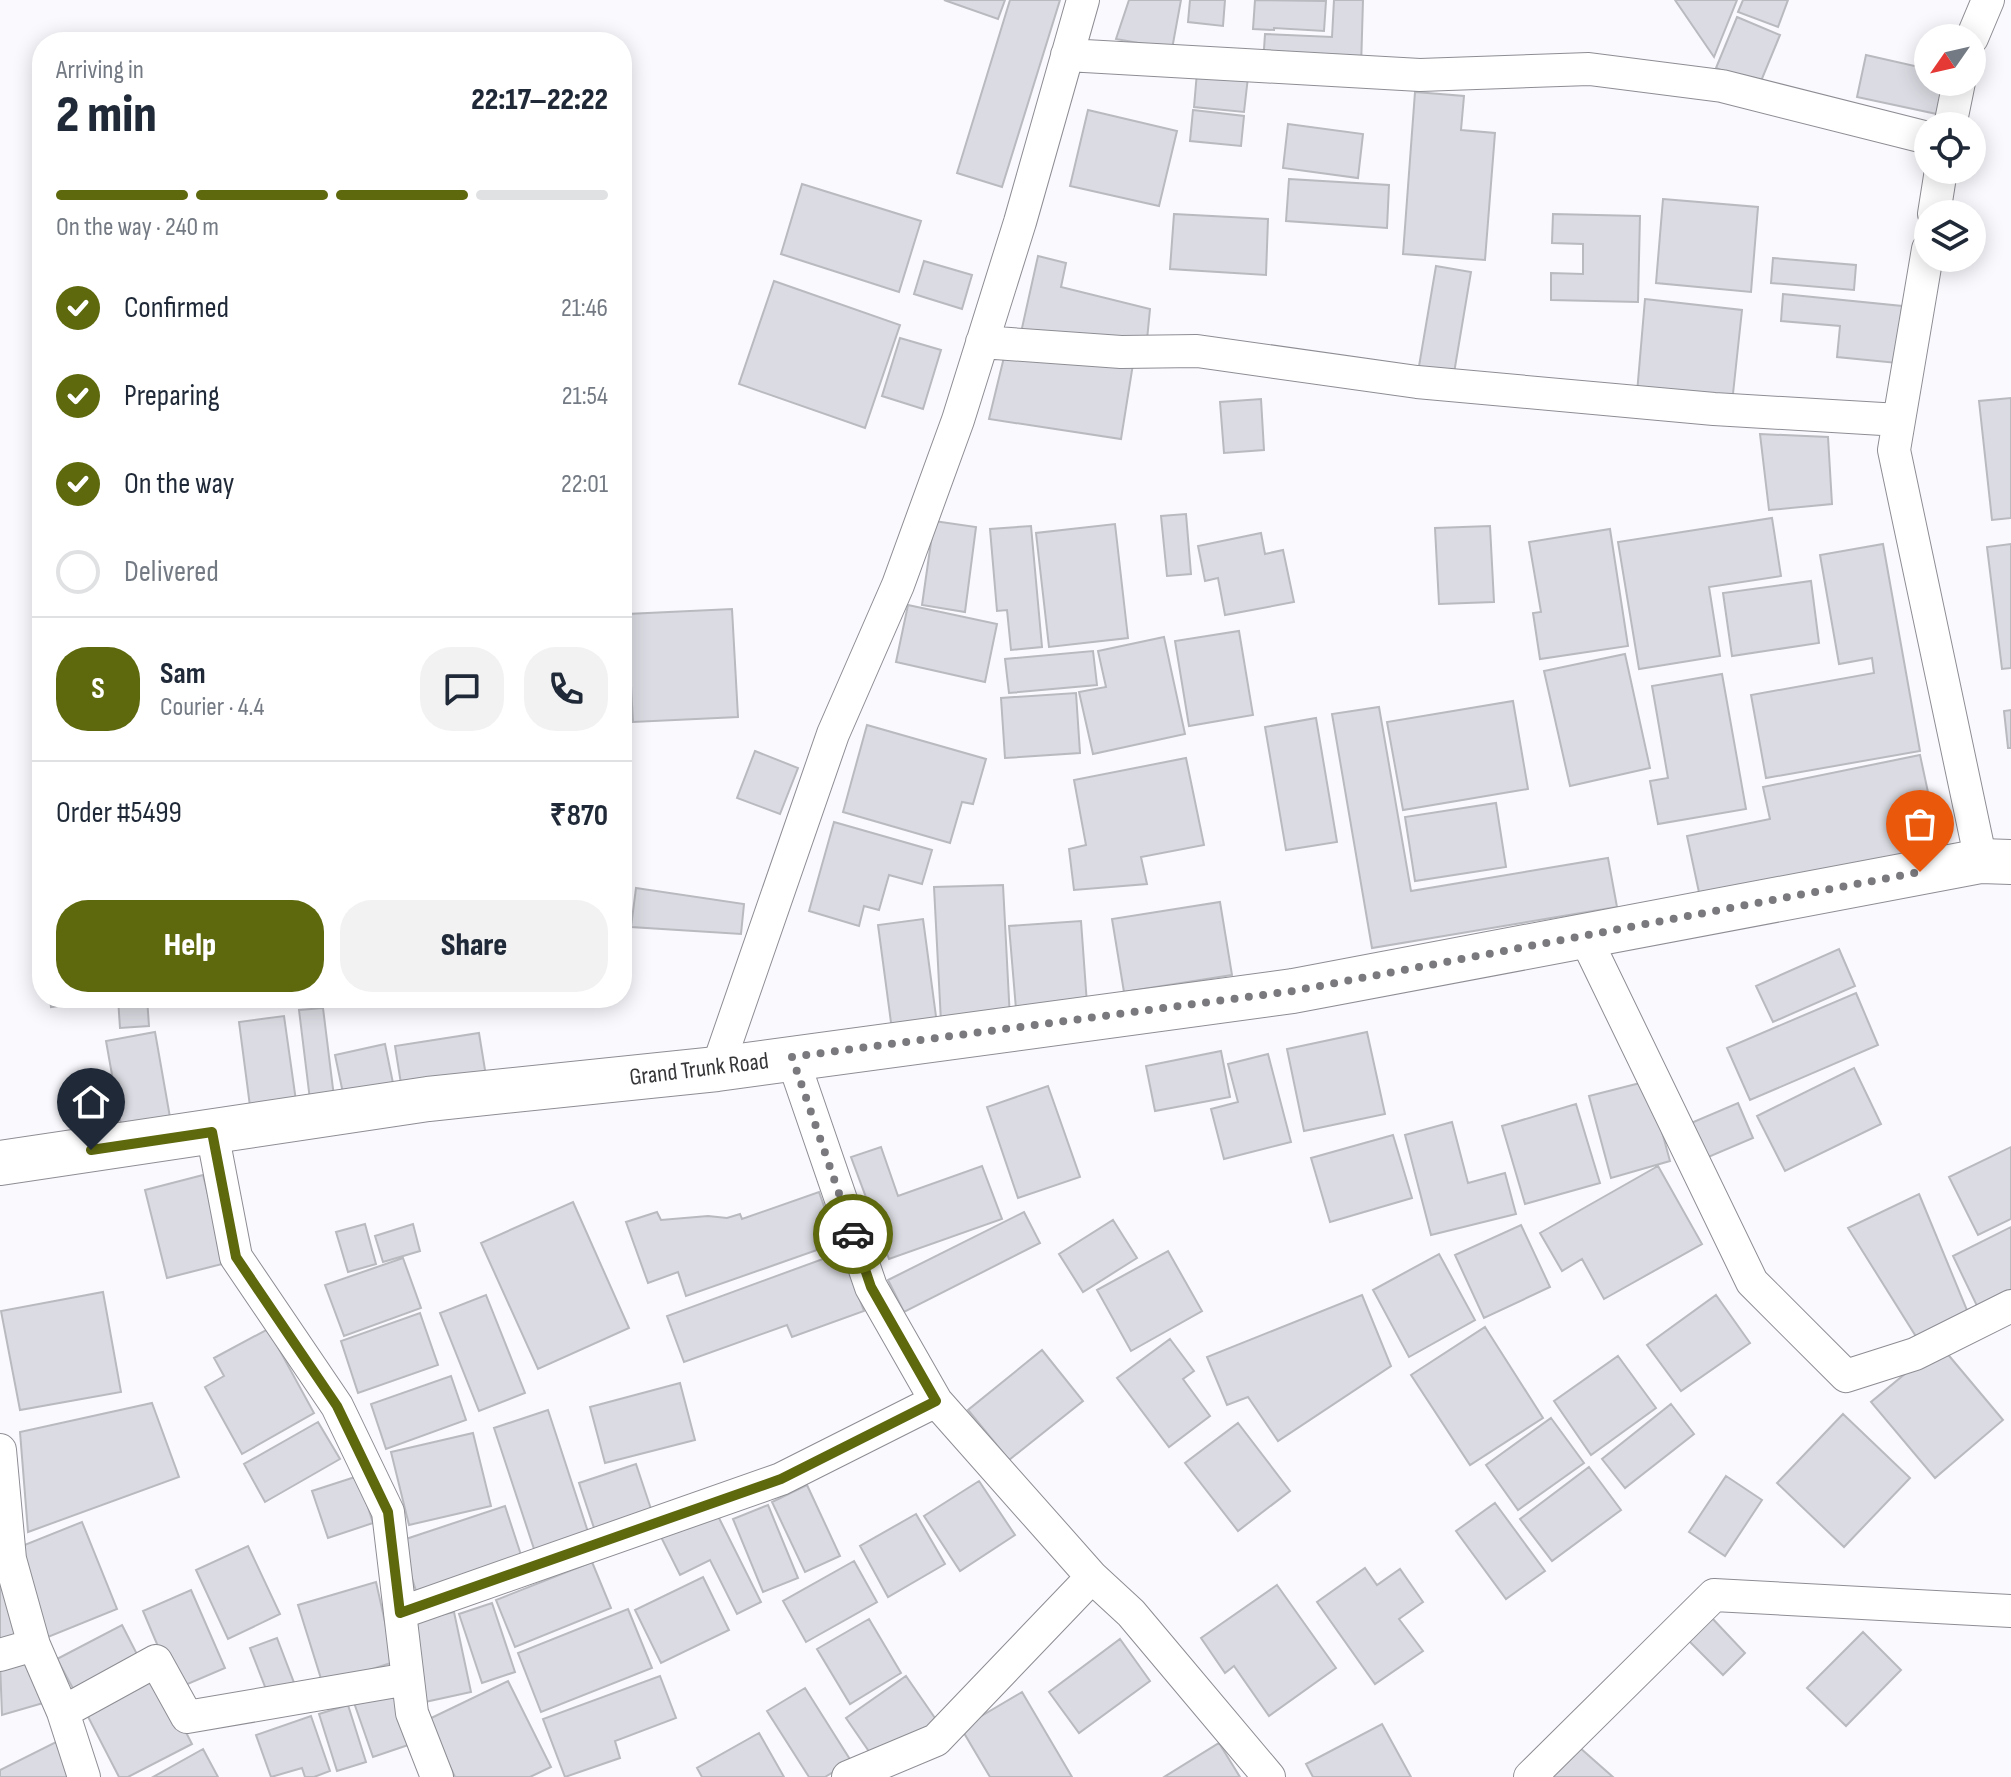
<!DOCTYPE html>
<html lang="en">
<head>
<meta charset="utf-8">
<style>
	body { margin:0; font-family:"Sofia Sans Condensed",sans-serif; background:#f2f2f3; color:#1f2937; height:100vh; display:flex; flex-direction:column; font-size:30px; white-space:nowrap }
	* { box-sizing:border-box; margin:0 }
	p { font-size:26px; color:#747a83 }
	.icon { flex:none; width:44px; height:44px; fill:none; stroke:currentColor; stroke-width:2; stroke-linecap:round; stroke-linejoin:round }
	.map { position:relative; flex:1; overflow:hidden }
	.sheet { position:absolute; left:32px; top:32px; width:600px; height:976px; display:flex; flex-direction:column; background:#fff; border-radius:32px; box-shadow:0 4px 20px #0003 }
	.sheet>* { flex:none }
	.needle { width:52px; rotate:236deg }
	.controls { position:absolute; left:1914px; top:24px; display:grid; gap:16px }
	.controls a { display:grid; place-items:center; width:72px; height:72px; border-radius:50%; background:#fff; box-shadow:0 4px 20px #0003; font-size:40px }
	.pin { position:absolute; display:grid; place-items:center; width:68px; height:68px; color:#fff; margin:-82px -34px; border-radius:50% 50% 50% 0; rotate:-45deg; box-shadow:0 0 8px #0007 }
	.pin .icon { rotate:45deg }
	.courier { position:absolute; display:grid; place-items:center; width:80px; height:80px; margin:-40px; border:6px solid #5e680d; border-radius:50%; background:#fff; color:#222; box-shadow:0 2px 10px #0007 }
	.head em { font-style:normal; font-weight:800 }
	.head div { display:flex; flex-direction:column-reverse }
	.head { display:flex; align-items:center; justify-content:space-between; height:136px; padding:0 24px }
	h1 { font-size:52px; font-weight:800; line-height:60px }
	.bar { display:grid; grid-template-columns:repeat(4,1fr); gap:12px 8px; align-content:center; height:96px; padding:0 24px }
	.bar i { height:10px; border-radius:6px; background:#e0e1e3 }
	.bar .on { background:#5e680d }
	.bar p { grid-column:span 4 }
	.line { display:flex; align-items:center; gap:20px; padding:0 24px; border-top:2px solid #e0e1e3 }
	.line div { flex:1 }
	.round { display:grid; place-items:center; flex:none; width:84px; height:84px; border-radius:32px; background:#f2f2f3 }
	ol { padding:0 24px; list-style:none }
	li { display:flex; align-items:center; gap:24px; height:88px }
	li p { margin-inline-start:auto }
	li .icon { padding:8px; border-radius:50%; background:#5e680d; color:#fff; stroke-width:4 }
	li:last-child { color:#747a83 }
	li i { width:44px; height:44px; border:4px solid #e0e1e3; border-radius:50% }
	.cta { display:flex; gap:16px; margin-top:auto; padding:16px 24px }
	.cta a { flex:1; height:92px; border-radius:32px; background:#5e680d; color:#fff; font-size:32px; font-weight:800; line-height:92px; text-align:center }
	.cta a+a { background:#f2f2f3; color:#1f2937 }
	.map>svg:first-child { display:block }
</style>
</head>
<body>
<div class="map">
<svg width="2011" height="1777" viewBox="0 0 2011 1777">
	<rect width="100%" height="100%" fill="#f9f9fe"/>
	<!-- building -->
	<path fill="#dbdbe3" stroke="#b9b9c0" stroke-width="2" d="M 944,0 L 1005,0 L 998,19 Z
		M 1010,0 L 1060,0 L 1002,187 L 957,173 Z
		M 1129,0 L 1181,0 L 1172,49 L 1116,39 Z
		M 1190,0 L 1225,0 L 1223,26 L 1188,22 Z
		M 1255,0 L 1326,1 L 1324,31 L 1274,28 L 1274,30 L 1253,29 Z
		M 1334,0 L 1363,0 L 1361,68 L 1263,64 L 1265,34 L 1332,37 Z
		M 1675,0 L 1737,0 L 1714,57 Z
		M 1743,0 L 1788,0 L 1778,27 L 1738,12 Z
		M 1737,17 L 1780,35 L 1759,86 L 1716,68 Z
		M 1866,55 L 1928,69 L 1928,82 L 1954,82 L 1946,116 L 1857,97 Z
		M 1197,72 L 1248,77 L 1244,112 L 1194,107 Z
		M 1415,92 L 1464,96 L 1461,130 L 1495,133 L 1485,260 L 1403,254 Z
		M 1088,110 L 1177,131 L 1159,206 L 1070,186 Z
		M 1193,110 L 1244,116 L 1241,146 L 1190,141 Z
		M 1288,124 L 1363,134 L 1358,178 L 1283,168 Z
		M 1289,179 L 1389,185 L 1387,228 L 1286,221 Z
		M 802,184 L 921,221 L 899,292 L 781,254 Z
		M 1663,199 L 1758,207 L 1751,292 L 1656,283 Z
		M 1174,214 L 1268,219 L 1266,275 L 1170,269 Z
		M 1553,214 L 1640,216 L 1638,302 L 1551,300 L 1551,273 L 1583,274 L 1583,244 L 1552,243 Z
		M 622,253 L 628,253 L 627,334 L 622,334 Z
		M 1038,256 L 1066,263 L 1061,287 L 1150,309 L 1146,350 L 1020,337 Z
		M 1773,258 L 1856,265 L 1854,290 L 1771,283 Z
		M 924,261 L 972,275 L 962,309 L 914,294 Z
		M 1436,266 L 1471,272 L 1453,379 L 1418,372 Z
		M 774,281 L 900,325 L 865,428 L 739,384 Z
		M 1783,294 L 1902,306 L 1897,363 L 1837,357 L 1840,326 L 1781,321 Z
		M 1645,299 L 1742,310 L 1732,403 L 1637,393 Z
		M 900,338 L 941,350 L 923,409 L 882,396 Z
		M 1005,353 L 1133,364 L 1121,439 L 989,419 Z
		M 2011,398 L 2011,518 L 1992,520 L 1979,401 Z
		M 1261,399 L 1264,450 L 1224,453 L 1220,402 Z
		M 1760,434 L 1828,437 L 1832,504 L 1769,510 Z
		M 1186,514 L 1191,574 L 1167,576 L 1161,516 Z
		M 1772,518 L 1781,576 L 1709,587 L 1720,656 L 1639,669 L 1618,542 Z
		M 934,521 L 976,527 L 965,612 L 922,605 Z
		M 1115,524 L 1128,638 L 1049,647 L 1036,533 Z
		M 1031,526 L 1042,647 L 1011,650 L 1007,610 L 997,611 L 990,529 Z
		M 1490,526 L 1494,602 L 1439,604 L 1435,528 Z
		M 1610,529 L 1628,646 L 1540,659 L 1533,613 L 1541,612 L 1529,542 Z
		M 1261,533 L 1265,554 L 1283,550 L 1294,602 L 1225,615 L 1218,578 L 1205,581 L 1198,546 Z
		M 1883,544 L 1920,751 L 1766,778 L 1751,695 L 1874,673 L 1872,658 L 1839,664 L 1820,555 Z
		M 2011,544 L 2011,668 L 2002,669 L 1987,547 Z
		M 1811,581 L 1819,643 L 1732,656 L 1723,593 Z
		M 908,605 L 997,624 L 985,682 L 896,662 Z
		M 732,609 L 738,717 L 633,722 L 627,614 Z
		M 1239,631 L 1253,715 L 1189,726 L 1175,641 Z
		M 1164,637 L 1185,734 L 1093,754 L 1079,692 L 1106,687 L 1098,651 Z
		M 1093,651 L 1097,685 L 1009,693 L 1005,659 Z
		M 1625,654 L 1650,768 L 1570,786 L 1544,671 Z
		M 1722,674 L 1746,809 L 1658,824 L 1650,781 L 1668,778 L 1652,686 Z
		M 1076,693 L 1080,753 L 1005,758 L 1001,698 Z
		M 1513,701 L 1528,789 L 1403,810 L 1387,722 Z
		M 1379,707 L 1411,891 L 1608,858 L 1617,907 L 1372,948 L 1332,714 Z
		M 2011,710 L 2011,748 L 2008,748 L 2004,711 Z
		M 1316,718 L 1337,842 L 1286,850 L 1265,727 Z
		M 867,725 L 986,759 L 973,804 L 962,802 L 950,843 L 843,812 Z
		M 755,751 L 798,768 L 780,814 L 737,798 Z
		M 1920,755 L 1940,848 L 1700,897 L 1687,836 L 1770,819 L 1763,787 Z
		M 1186,758 L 1204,845 L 1141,857 L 1147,884 L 1074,890 L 1069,849 L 1086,845 L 1074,780 Z
		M 1496,803 L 1506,867 L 1415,881 L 1405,817 Z
		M 834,822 L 932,850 L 922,884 L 889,875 L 879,910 L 864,906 L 859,926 L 809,911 Z
		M 1003,885 L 1010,1019 L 941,1022 L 934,887 Z
		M 636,888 L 744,904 L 741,934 L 631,927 Z
		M 1220,902 L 1232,975 L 1124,992 L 1112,919 Z
		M 923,919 L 937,1024 L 892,1030 L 878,925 Z
		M 1081,921 L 1087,1004 L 1016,1009 L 1009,926 Z
		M 1839,949 L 1855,986 L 1773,1022 L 1756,986 Z
		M 1856,993 L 1878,1045 L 1750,1100 L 1727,1048 Z
		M 50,998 L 115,998 L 51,1007 Z
		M 118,998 L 147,998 L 149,1026 L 120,1028 Z
		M 323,1008 L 335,1105 L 311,1108 L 299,1010 Z
		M 284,1016 L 297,1108 L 251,1114 L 239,1022 Z
		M 155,1032 L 171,1123 L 122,1131 L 106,1041 Z
		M 1367,1032 L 1385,1114 L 1304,1131 L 1287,1049 Z
		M 479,1033 L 486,1076 L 402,1090 L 395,1046 Z
		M 385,1044 L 394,1088 L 344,1098 L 335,1055 Z
		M 1221,1051 L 1230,1097 L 1155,1111 L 1146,1066 Z
		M 1268,1054 L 1291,1142 L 1224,1159 L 1211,1109 L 1238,1102 L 1228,1064 Z
		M 1854,1068 L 1881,1124 L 1785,1171 L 1757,1116 Z
		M 1648,1081 L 1670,1161 L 1611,1178 L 1589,1096 Z
		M 1048,1086 L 1080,1177 L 1018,1198 L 987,1107 Z
		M 1738,1103 L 1753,1138 L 1699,1161 L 1684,1126 Z
		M 1576,1104 L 1600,1183 L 1525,1204 L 1502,1126 Z
		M 1452,1122 L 1468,1183 L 1505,1173 L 1516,1214 L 1431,1235 L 1405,1135 Z
		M 1393,1135 L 1412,1198 L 1330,1222 L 1311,1158 Z
		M 881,1147 L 898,1196 L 982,1166 L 1002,1219 L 889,1259 L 851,1157 Z
		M 2011,1147 L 2011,1219 L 1978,1235 L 1949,1177 Z
		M 1658,1166 L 1702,1244 L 1604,1299 L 1582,1259 L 1562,1271 L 1540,1233 Z
		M 203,1175 L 226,1263 L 167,1278 L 145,1190 Z
		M 819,1192 L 837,1243 L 686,1296 L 678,1272 L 648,1283 L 626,1222 L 657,1212 L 661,1220 L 708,1216 L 727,1218 L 740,1214 L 742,1219 Z
		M 1919,1194 L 1969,1315 L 1922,1346 L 1848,1228 Z
		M 573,1202 L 629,1328 L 538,1369 L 481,1243 Z
		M 1024,1212 L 1040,1243 L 904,1312 L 888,1280 Z
		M 1113,1220 L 1137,1258 L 1083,1292 L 1059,1254 Z
		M 365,1224 L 376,1264 L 348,1272 L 336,1232 Z
		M 413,1224 L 420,1251 L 383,1262 L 375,1236 Z
		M 1521,1225 L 1550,1287 L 1484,1318 L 1455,1255 Z
		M 2011,1227 L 2011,1294 L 1979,1310 L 1953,1256 Z
		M 1168,1251 L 1202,1311 L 1131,1351 L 1097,1290 Z
		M 842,1252 L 864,1311 L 792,1337 L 787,1325 L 684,1362 L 667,1316 Z
		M 1439,1254 L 1475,1320 L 1409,1357 L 1373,1290 Z
		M 403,1258 L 421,1308 L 344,1336 L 325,1285 Z
		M 103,1292 L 121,1392 L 20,1410 L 1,1311 Z
		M 486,1295 L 525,1393 L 479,1411 L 440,1313 Z
		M 1362,1295 L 1391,1366 L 1278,1441 L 1248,1397 L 1227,1405 L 1207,1357 Z
		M 1716,1295 L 1750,1343 L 1681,1391 L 1647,1345 Z
		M 420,1313 L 438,1365 L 358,1393 L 341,1341 Z
		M 1485,1327 L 1543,1418 L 1470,1465 L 1411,1375 Z
		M 268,1329 L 314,1413 L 242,1454 L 205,1387 L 224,1376 L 214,1358 Z
		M 1170,1339 L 1194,1371 L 1183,1379 L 1210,1416 L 1169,1447 L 1117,1378 Z
		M 1940,1345 L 2003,1420 L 1935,1478 L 1871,1402 Z
		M 1042,1350 L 1083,1401 L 1009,1460 L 968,1410 Z
		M 1618,1356 L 1656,1408 L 1591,1455 L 1554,1401 Z
		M 451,1376 L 466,1420 L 386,1449 L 371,1404 Z
		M 680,1383 L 695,1440 L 605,1463 L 590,1407 Z
		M 152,1403 L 179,1477 L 28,1532 L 20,1432 Z
		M 1671,1404 L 1694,1434 L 1625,1488 L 1602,1459 Z
		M 548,1410 L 589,1535 L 535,1552 L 494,1428 Z
		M 1843,1414 L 1910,1478 L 1844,1547 L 1777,1483 Z
		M 1551,1418 L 1584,1463 L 1518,1510 L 1486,1465 Z
		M 318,1422 L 340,1459 L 265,1502 L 244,1464 Z
		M 1238,1423 L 1290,1491 L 1238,1531 L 1185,1463 Z
		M 473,1433 L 491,1506 L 409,1525 L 391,1452 Z
		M 636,1464 L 653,1515 L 596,1534 L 579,1483 Z
		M 1589,1467 L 1621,1510 L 1552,1561 L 1520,1519 Z
		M 358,1476 L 373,1523 L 328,1538 L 312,1491 Z
		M 1726,1476 L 1762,1500 L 1725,1556 L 1689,1532 Z
		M 979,1481 L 1015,1535 L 960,1571 L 924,1516 Z
		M 807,1485 L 840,1556 L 805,1572 L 772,1502 Z
		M 1495,1503 L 1545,1571 L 1506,1599 L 1456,1531 Z
		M 768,1505 L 798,1578 L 763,1592 L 733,1519 Z
		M 505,1506 L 523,1561 L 418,1597 L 400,1541 Z
		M 715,1510 L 761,1602 L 737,1614 L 710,1560 L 680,1575 L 661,1537 Z
		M 916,1514 L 945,1564 L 888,1597 L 860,1546 Z
		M 82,1522 L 117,1609 L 48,1637 L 12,1550 Z
		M 248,1546 L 280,1614 L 228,1639 L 196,1570 Z
		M 0,1555 L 19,1640 L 0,1645 Z
		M 854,1561 L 877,1602 L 806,1642 L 783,1601 Z
		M 592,1562 L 611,1608 L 515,1647 L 496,1600 Z
		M 1365,1568 L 1377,1585 L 1400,1569 L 1423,1602 L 1399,1619 L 1423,1651 L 1375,1684 L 1317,1602 Z
		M 703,1577 L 729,1630 L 661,1663 L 635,1610 Z
		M 376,1582 L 394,1662 L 323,1685 L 298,1605 Z
		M 1277,1585 L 1336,1668 L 1269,1716 L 1234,1666 L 1225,1673 L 1201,1638 Z
		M 191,1590 L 225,1668 L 176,1689 L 143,1611 Z
		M 492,1603 L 515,1672 L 482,1683 L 459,1614 Z
		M 628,1609 L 652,1668 L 541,1712 L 518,1653 Z
		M 454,1612 L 471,1692 L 425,1702 L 408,1622 Z
		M 1711,1617 L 1745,1653 L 1723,1675 L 1688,1640 Z
		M 869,1619 L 901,1673 L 850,1704 L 817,1649 Z
		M 122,1625 L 141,1662 L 77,1696 L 57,1659 Z
		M 1863,1632 L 1901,1670 L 1846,1726 L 1807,1688 Z
		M 277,1638 L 296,1688 L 269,1697 L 250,1648 Z
		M 1120,1639 L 1150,1681 L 1079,1733 L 1049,1692 Z
		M 35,1653 L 50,1701 L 2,1715 L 0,1663 Z
		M 153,1668 L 192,1744 L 128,1777 L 119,1777 L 82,1705 Z
		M 660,1676 L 676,1718 L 615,1741 L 620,1758 L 565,1777 L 543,1719 Z
		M 906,1676 L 937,1721 L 877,1763 L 846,1718 Z
		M 508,1681 L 551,1767 L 530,1777 L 455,1777 L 427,1720 Z
		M 391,1684 L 411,1744 L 373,1757 L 352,1697 Z
		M 805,1688 L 851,1761 L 825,1777 L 809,1777 L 767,1711 Z
		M 1022,1692 L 1072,1777 L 990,1777 L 961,1728 Z
		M 348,1705 L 366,1762 L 337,1771 L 319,1714 Z
		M 311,1716 L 330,1771 L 314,1777 L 305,1777 L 302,1768 L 271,1777 L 256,1735 Z
		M 1382,1724 L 1411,1777 L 1313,1777 L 1306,1764 Z
		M 759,1733 L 784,1777 L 702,1777 L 697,1768 Z
		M 62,1739 L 81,1777 L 0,1777 L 0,1770 Z
		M 1219,1743 L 1240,1777 L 1164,1777 Z
		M 1579,1747 L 1613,1777 L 1552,1777 Z
		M 203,1749 L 218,1777 L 153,1777 Z"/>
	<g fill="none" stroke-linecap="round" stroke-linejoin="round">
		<!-- minor casing -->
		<g stroke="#8d8d94" stroke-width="34">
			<path id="minor" d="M 1972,38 L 1988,0
				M 1067,55 L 1420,75 L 1589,69 L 1722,86 L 1928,138
				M 1950,126 L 1959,82
				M 1934,214 L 1941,170
				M 1928,249 L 1894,450 L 1981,861
				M 982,342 L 1121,352 L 1197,351 L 1417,382 L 1714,409 L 1899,420
				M 1584,935 L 1752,1282 L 1846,1376 L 1915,1354 L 2011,1306
				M 792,1057 L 871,1287 L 936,1401 L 1092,1577 L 1131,1613 L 1269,1777
				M 717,1069 L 833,734 L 898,585 L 958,420 L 1020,222 L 1083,0
				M 212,1132 L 236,1257 L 337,1406 L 388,1512 L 412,1713 L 437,1777
				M 0,1450 L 10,1559 L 34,1645 L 0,1655
				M 400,1613 L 781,1479 L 936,1401
				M 34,1645 L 63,1712 L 156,1661 L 187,1717 L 408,1679
				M 63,1712 L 84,1777
				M 848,1777 L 936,1740 L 1092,1577
				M 1530,1777 L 1714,1595 L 2011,1611"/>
		</g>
		<!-- primary casing -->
		<g stroke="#8d8d94" stroke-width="46">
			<path id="primary" d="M 0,1163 L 428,1099 L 717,1069 L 1293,991 L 1981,861 L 2011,862"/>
		</g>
		<!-- minor -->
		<use href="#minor" stroke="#fff" stroke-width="32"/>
		<!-- primary -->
		<use href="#primary" stroke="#fff" stroke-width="44"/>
	</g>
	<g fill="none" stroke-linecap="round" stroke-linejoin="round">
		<!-- done -->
		<path stroke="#7a7a7e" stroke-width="8" stroke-dasharray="0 14.4" d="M 853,1234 L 792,1057 L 1293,991 L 1920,872"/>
		<!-- route -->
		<path stroke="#5e680d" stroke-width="10" d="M 91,1150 L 212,1132 L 236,1257 L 337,1406 L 388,1512 L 400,1613 L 781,1479 L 936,1401 L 871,1287 L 853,1234"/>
	</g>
	<g text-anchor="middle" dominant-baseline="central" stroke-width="8" stroke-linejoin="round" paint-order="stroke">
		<!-- street labels -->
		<g font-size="24" fill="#363639" stroke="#fff">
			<text transform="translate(699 1069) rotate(-7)">Grand Trunk Road</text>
		</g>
	</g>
</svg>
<div class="controls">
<a><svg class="needle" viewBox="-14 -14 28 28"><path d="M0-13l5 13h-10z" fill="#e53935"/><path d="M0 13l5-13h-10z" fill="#747a83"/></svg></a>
<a><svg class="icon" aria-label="locate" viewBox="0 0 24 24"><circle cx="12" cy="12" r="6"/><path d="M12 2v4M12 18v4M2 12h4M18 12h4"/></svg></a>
<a><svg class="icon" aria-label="layers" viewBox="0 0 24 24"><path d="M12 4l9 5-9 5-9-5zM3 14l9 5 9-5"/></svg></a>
</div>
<div class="pin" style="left:1920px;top:872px;background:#ea580c"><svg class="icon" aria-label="bag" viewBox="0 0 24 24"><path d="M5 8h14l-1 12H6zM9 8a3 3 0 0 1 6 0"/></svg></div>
<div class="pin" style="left:91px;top:1150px;background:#1f2937"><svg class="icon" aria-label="home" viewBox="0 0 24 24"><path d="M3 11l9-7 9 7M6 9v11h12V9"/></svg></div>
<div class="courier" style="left:853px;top:1234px"><svg class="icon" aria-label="car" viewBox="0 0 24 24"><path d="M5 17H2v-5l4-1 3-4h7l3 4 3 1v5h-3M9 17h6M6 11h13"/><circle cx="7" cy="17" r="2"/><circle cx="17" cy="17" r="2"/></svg></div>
<section class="sheet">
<div class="head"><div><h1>2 min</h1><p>Arriving in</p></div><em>22:17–22:22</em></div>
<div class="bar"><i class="on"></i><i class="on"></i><i class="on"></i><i></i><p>On the way · 240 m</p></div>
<ol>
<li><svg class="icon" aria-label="check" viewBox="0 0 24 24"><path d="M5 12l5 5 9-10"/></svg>Confirmed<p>21:46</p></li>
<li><svg class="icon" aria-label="check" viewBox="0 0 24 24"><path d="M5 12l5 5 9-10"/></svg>Preparing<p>21:54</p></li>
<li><svg class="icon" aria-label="check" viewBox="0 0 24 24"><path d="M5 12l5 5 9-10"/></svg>On the way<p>22:01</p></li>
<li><i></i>Delivered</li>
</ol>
<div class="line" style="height:144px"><b class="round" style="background:#5e680d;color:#fff">S</b><div><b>Sam</b><p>Courier · 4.4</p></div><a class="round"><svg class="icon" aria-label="chat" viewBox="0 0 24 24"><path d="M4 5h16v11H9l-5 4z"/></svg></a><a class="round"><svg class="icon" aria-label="phone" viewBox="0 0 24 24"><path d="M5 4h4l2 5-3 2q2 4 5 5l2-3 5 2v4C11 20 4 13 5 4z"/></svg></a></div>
<div class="line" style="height:104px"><div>Order #5499</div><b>₹870</b></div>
<div class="cta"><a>Help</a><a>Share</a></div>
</section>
</div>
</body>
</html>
